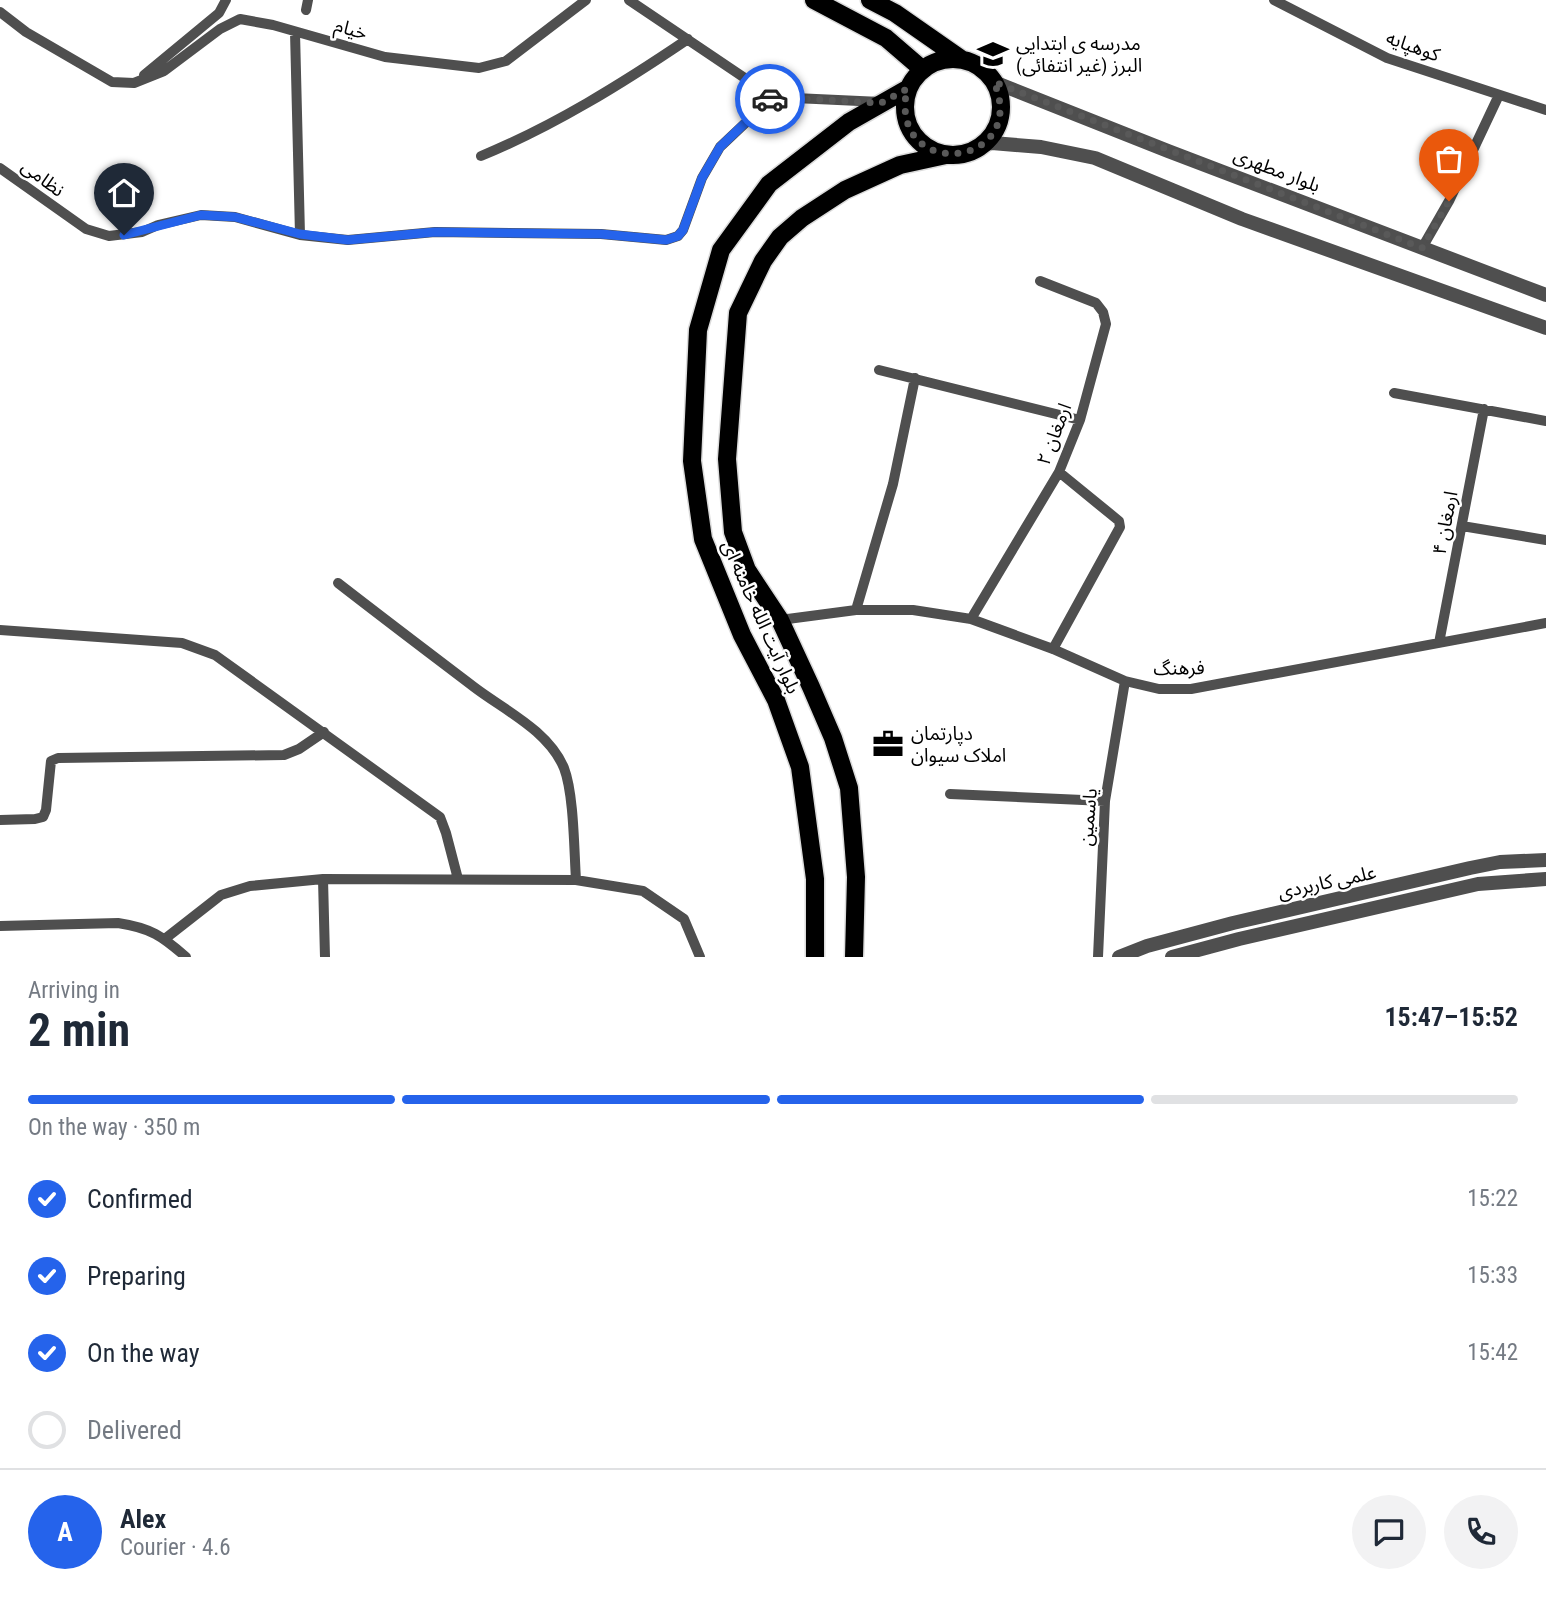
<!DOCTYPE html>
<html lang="en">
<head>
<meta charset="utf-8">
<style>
	body { margin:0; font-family:"Roboto Condensed","Noto Sans Arabic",sans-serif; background:#f2f2f3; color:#1f2937; height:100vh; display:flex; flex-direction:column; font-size:26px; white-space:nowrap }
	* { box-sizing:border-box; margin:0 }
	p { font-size:23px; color:#747a83 }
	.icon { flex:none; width:38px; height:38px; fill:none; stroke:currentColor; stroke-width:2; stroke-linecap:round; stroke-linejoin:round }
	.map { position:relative; height:957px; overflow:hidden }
	.side { display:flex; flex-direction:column; background:#fff; flex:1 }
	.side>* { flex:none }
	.pin { position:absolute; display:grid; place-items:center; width:60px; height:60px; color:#fff; margin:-72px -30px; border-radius:50% 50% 50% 0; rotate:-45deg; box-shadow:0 0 7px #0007 }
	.pin .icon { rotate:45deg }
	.courier { position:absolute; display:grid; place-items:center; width:70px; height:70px; margin:-35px; border:5px solid #2563eb; border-radius:50%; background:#fff; color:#222; box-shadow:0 2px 9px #0007 }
	.overview em { font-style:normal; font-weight:700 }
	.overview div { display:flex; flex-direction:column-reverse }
	.overview { display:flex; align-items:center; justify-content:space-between; height:119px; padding:0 28px }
	h1 { font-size:46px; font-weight:700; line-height:52px }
	.bar { display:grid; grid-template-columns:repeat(4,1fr); gap:10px 7px; align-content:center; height:84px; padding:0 28px }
	.bar i { height:9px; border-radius:5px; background:#e0e1e3 }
	.bar .selected { background:#2563eb }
	.bar p { grid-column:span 4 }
	.line { display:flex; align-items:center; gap:18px; padding:0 28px; border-top:2px solid #e0e1e3 }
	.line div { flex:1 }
	.round { display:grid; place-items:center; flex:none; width:74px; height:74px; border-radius:37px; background:#f2f2f3 }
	ol { padding:0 28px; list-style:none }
	li { display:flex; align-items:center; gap:21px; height:77px }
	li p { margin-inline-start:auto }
	li .icon { padding:7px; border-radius:50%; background:#2563eb; color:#fff; stroke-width:4 }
	li:last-child { color:#747a83 }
	li i { width:38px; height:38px; border:4px solid #e0e1e3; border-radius:50% }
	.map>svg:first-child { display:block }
</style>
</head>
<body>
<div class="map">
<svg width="1546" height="957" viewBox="0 0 1546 957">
	<rect width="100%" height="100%" fill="#fff"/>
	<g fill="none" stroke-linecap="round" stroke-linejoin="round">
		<!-- primary casing -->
		<g stroke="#dbdbdb" stroke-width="21">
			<path id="primary" d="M 814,0 L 886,38 L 922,69
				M 870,0 L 895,13 L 961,59
				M905 107a48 48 0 1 1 96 0a48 48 0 1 1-96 0Z
				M 815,957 L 815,879 L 800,767 L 776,700 L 742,635 L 703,539 L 692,461 L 698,330 L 721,250 L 769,184 L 849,122 L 907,89
				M 854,957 L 856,877 L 849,788 L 833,738 L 811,687 L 780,620 L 747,570 L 733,532 L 727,459 L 738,313 L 763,261 L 780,237 L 802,218 L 845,190 L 900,165 L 946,155"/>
		</g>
		<!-- minor -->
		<path stroke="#4f4f4f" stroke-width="10" d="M 629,0 L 773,97 L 881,102
			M 1274,0 L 1387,58 L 1546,110
			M 306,10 L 308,0
			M 0,12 L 26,32 L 112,82 L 134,83 L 164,71 L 220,29 L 240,19 L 273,25 L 385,57 L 479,68 L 506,61 L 586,0
			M 295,32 L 300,235
			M 144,75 L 219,13 L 226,0
			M 481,156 C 554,126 623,83 688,39
			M 0,168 L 86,229 L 109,236 L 142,232 L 158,225 L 201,215 L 235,217 L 300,235 L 348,240 L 435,232 L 601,234 L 666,240 L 678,236 L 683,230 L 702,178 L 720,147 L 773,97
			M 1422,248 L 1449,201 L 1499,95
			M 879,370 L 1080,420
			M 1394,393 L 1546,421
			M 1462,526 L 1546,540
			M 338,583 C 383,618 428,652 474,687 C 504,710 548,730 564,768 C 574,794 574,850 576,880
			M 856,610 L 893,484 L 915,378
			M 971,619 L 1059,472 L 1080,420 L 1106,324 L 1103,312 L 1096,303 L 1040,281
			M 780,620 L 856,610 L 913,610 L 971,619 L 1053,649 L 1125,681 L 1159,689 L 1191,689 L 1546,623
			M 0,630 L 182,643 L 215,655 L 440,817 L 446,833 L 458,879
			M 1439,643 L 1484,409
			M 1053,649 L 1120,527 L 1119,521 L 1059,472
			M 950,794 L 1105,801
			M 0,820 L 35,819 L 43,817 L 46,810 L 51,761 L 58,758 L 284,755 L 299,749 L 324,732
			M 323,879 L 325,957
			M 0,926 L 118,923 C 151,928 162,936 186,957
			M 166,938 L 221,895 L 250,886 L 323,879 L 576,880 L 643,891 L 684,919 L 700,957
			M 1098,957 L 1105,801 L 1125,681"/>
		<!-- tertiary -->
		<path stroke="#4f4f4f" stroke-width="14" d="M 994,82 L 1168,151 L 1546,295
			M 984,144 L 992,143 L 1041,147 L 1095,158 L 1242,219 L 1546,328
			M 1119,957 L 1147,946 L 1233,923 L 1470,868 L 1500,862 L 1546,860
			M 1172,957 L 1239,939 L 1478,884 L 1546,879"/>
		<!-- primary -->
		<use href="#primary" stroke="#000" stroke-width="18"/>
	</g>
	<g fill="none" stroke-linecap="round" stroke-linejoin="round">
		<!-- done -->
		<path stroke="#595959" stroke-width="7" stroke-dasharray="0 12.6" d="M 770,99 L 773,97 L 881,103 L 907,89 C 887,183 1031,169 994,82 L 1422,248 L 1449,201"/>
		<!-- route -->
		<path stroke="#2563eb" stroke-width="9" d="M 124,235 L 201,215 L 235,217 L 300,234 L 348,240 L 435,232 L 601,234 L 666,240 L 678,236 L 683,230 L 702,178 L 720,147 L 770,99"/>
	</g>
	<!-- icons -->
	<defs>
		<g id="school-bare" transform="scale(2.415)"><path d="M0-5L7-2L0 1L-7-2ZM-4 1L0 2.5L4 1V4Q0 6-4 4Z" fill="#000" stroke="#fff" stroke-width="2.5" paint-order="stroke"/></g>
		<g id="office-bare" transform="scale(2.415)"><path d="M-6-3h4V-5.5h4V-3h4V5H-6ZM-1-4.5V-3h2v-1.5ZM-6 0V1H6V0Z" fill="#000" stroke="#fff" stroke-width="2.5" paint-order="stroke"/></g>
	</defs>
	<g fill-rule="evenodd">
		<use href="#school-bare" x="993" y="54"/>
		<use href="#office-bare" x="888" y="744"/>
	</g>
	<g text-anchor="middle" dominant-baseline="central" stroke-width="5" stroke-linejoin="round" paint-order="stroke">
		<!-- street labels -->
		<g font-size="19" fill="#000" stroke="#fff">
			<text transform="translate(351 29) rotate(16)">خیام</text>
			<text transform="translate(1413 46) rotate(20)">کوهپایه</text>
			<text transform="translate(1277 170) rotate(21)">بلوار مطهری</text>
			<text transform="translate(43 178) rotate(37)">نظامی</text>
			<text transform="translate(1054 434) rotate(-69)">ارمغان ۲</text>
			<text transform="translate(1445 523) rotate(-79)">ارمغان ۴</text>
			<text transform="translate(761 617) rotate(66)">بلوار آیت الله خامنه ای</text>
			<text transform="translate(1179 668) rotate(-1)">فرهنگ</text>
			<text transform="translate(1088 817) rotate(-85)">یاسمین</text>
			<text transform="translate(1327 882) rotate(-12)">علمی کاربردی</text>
		</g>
		<!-- poi labels -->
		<g font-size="19" fill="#000" stroke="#fff" text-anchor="start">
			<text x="1016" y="43">مدرسه ی ابتدایی<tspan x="1016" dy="22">(غیر انتفائی) البرز</tspan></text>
			<text x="911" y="733">دپارتمان<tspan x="911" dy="22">املاک سیوان</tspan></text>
		</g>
	</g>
</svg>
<div class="pin" style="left:1449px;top:201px;background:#ea580c"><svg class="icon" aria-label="bag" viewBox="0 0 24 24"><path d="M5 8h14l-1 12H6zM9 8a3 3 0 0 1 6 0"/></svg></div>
<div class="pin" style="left:124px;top:235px;background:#1f2937"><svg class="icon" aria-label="home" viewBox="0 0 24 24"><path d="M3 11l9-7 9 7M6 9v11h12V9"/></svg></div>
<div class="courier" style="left:770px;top:99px"><svg class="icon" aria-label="car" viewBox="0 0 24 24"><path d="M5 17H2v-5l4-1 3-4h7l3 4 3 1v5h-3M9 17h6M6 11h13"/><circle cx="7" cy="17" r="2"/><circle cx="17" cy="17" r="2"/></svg></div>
</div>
<section class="side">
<div class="overview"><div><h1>2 min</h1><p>Arriving in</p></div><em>15:47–15:52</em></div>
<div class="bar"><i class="selected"></i><i class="selected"></i><i class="selected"></i><i></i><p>On the way · 350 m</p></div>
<ol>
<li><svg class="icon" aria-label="check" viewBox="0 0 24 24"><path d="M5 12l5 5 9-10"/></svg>Confirmed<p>15:22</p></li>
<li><svg class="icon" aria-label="check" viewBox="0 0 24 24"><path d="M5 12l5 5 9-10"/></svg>Preparing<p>15:33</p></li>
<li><svg class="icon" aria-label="check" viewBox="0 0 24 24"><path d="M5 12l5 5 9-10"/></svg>On the way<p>15:42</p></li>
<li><i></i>Delivered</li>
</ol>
<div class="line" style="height:126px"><b class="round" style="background:#2563eb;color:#fff">A</b><div><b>Alex</b><p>Courier · 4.6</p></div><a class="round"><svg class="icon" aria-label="chat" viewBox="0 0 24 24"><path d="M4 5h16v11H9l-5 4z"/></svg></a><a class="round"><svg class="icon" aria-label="phone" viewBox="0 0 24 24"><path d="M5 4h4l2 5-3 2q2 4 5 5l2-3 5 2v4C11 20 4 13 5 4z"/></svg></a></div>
</section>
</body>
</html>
